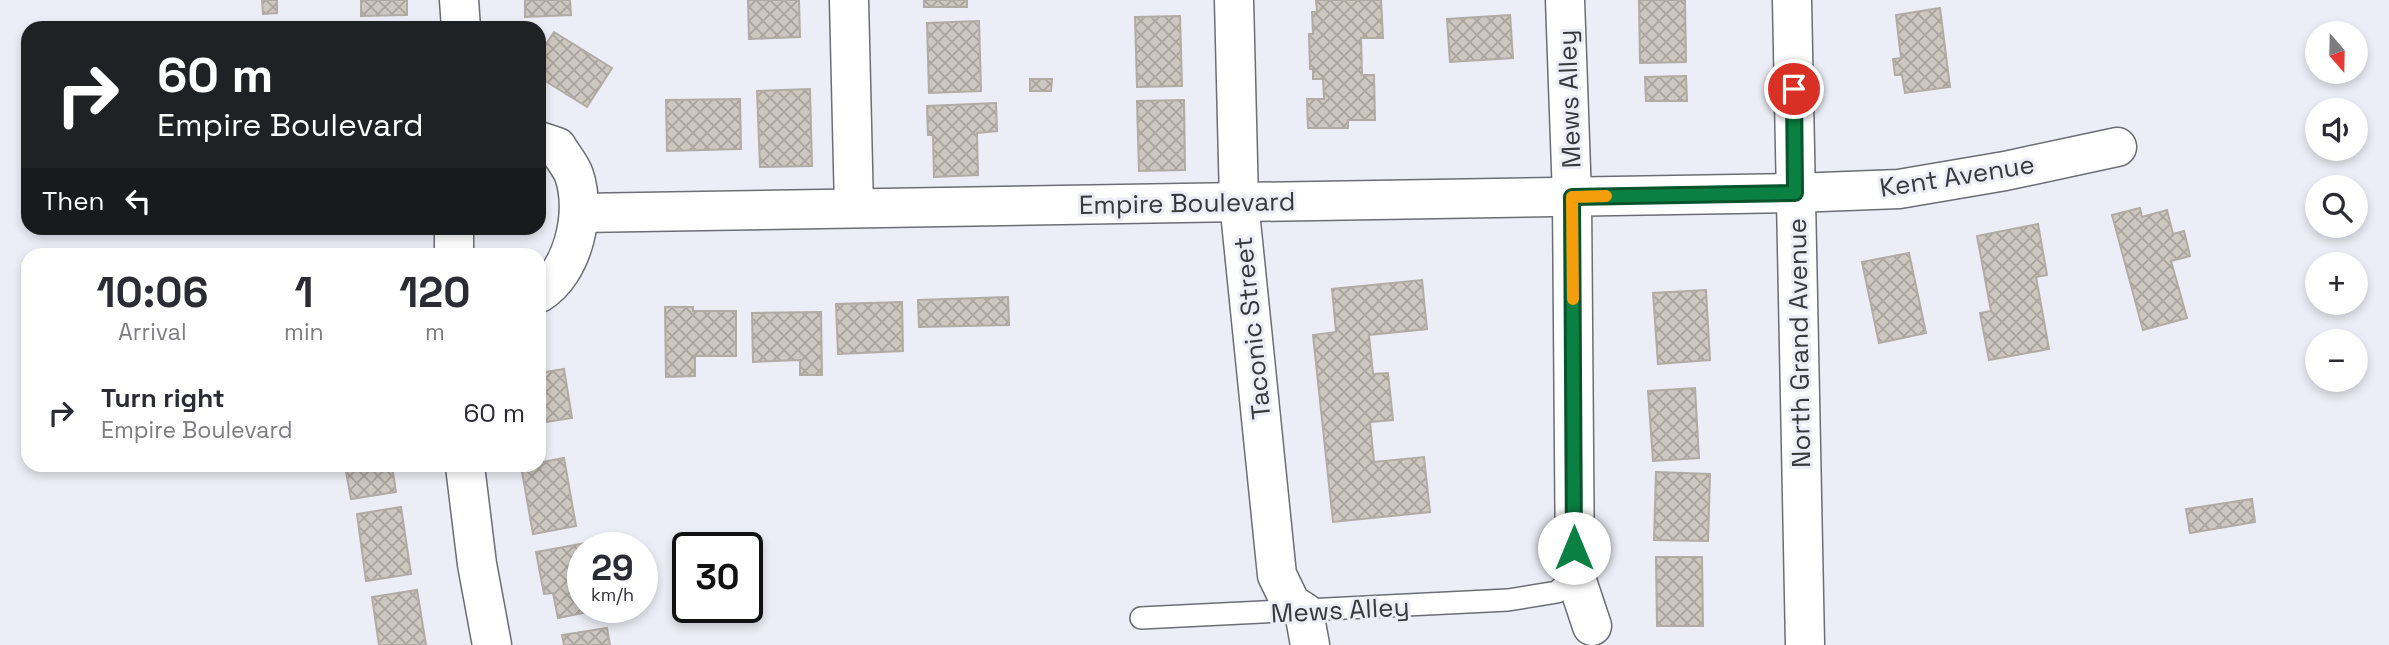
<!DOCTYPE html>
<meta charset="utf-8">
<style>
:root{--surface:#fff;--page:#f2f2f3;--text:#2b2b33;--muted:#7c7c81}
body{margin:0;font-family:"Space Grotesk",sans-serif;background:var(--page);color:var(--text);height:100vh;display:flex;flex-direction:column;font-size:26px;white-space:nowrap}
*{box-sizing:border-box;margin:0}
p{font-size:23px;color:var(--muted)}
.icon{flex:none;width:38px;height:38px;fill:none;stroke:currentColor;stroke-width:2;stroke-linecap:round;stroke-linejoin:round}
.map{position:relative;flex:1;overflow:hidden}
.drawer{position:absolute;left:21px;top:248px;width:525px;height:224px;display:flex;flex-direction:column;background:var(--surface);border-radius:21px;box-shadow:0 4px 10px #0003}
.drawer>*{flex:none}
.hud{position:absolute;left:21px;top:21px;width:525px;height:214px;border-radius:21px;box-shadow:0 4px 10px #0003;background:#202124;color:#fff;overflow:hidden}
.needle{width:46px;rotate:160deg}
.controls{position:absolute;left:2305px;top:21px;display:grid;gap:14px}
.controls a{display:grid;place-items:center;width:63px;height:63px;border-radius:50%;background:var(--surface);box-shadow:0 4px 10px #0003;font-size:35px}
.speed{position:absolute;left:567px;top:532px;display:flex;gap:14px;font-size:35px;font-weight:700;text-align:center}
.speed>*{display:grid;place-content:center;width:91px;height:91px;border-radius:50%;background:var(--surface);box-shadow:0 4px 10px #0003;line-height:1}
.speed small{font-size:18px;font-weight:400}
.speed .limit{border:4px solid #111;border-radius:10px;background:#fff;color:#111}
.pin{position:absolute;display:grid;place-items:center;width:60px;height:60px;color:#fff;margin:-30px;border:4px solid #fff;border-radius:50%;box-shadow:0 2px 7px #0007}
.me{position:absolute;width:77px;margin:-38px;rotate:0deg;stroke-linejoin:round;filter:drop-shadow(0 0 5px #0008)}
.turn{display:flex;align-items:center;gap:24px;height:147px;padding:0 21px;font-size:32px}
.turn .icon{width:91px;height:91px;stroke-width:2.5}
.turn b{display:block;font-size:49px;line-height:60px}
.then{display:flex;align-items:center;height:66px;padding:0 21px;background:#0003;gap:14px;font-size:26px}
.eta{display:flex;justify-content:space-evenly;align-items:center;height:119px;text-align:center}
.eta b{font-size:42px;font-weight:600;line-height:49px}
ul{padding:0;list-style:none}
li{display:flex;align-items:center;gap:21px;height:91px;padding:0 21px}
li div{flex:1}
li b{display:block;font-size:26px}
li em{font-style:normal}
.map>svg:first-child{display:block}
</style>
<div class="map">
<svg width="2389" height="645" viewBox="0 0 2389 645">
<defs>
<pattern id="building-cross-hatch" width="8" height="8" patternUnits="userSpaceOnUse" patternTransform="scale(1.75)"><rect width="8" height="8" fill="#cec7c0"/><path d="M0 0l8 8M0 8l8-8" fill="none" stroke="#a8a39d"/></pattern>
</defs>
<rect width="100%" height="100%" fill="#ecedf6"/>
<g fill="url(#building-cross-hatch)" stroke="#b1aba4" stroke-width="2">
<polygon points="262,0 277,0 277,13 263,14"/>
<polygon points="361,0 407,0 407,15 361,16"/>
<polygon points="525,0 570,0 571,15 525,17"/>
<polygon points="748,0 799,0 800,37 749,39"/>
<rect x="924" y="0" width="43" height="7"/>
<polygon points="1316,0 1381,0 1383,38 1361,38 1362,75 1374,75 1375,120 1348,120 1348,128 1308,128 1307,99 1324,99 1323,79 1313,79 1313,69 1310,69 1309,34 1313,34 1312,12 1317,12"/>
<polygon points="1639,0 1685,0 1686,62 1640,63"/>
<polygon points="1940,8 1950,87 1905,93 1902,75 1895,75 1893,59 1901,58 1896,15"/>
<polygon points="1510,15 1513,58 1450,62 1447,19"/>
<polygon points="1180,16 1182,86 1137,87 1135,17"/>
<polygon points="979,21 981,91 929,93 927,23"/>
<polygon points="554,32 612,68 587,107 539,77 539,55"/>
<polygon points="1686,76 1687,101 1646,101 1645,77"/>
<polygon points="1030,79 1052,79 1051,91 1030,91"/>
<polygon points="810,89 812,166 760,167 757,91"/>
<polygon points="740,99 741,149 667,151 666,100"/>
<polygon points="1184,100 1185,170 1139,171 1137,101"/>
<polygon points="996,103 997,131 977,133 978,175 934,177 933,135 928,135 927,106"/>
<polygon points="2140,208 2142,217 2167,210 2173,234 2184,231 2190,256 2171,261 2187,318 2143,330 2112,215"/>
<polygon points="2038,224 2047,275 2036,277 2049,349 1989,360 1980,313 1991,311 1977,236"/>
<polygon points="1909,253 1926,333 1879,343 1862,262"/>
<polygon points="1422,280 1427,329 1369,335 1373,374 1388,373 1393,420 1370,422 1374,462 1424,457 1430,512 1333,522 1313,335 1336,332 1332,289"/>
<polygon points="1706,290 1710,360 1658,364 1653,293"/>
<polygon points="1008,297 1009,325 919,327 918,300"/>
<polygon points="902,302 903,351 838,354 836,304"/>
<polygon points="665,307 693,307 693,311 736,311 736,356 695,356 695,376 666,377"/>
<polygon points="821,312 822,375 800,375 800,360 753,362 752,313"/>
<polygon points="564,369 572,418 539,423 539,373"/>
<polygon points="1695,388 1699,458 1653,461 1648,391"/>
<polygon points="564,458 576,526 533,534 521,466"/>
<polygon points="345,466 392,466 396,492 351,499"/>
<polygon points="1656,472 1710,474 1708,541 1654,540"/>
<polygon points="2252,499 2255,522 2190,533 2186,509"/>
<polygon points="401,507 411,574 366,581 357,514"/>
<polygon points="608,539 610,548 583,548 583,607 602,609 558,618 553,593 544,594 536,552"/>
<polygon points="1656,557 1702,557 1703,626 1657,626"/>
<polygon points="417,590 426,645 379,645 372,597"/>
<polygon points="607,628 610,645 564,645 562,635"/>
</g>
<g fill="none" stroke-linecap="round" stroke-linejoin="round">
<g stroke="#6c6d75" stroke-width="24">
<polyline id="service" points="1141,618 1508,600 1557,592 1575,575"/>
</g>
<g stroke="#6c6d75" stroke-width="41">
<g id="minor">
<polyline points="459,0 461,28"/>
<polyline points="849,0 854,208"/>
<polyline points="1234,0 1239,202 1277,575 1291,604 1304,612 1310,645"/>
<polyline points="1565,0 1572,197 1575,575 1592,626"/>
<polyline points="1792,0 1805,645"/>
<path d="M539 141 557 147C562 156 571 166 574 175 587 213 573 272 539 293"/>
<polyline points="579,213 1795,193 1899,189 2005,171 2117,147"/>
<polyline points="454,228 454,256"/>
<polyline points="465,466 477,564 492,645"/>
</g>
</g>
<use href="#service" stroke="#fff" stroke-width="21"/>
<use href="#minor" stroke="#fff" stroke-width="38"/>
</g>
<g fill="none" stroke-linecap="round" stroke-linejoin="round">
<g stroke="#07532c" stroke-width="18">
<polyline id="route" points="1574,548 1572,197 1795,193 1794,89"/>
</g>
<use href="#route" stroke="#0b8043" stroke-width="12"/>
<polyline stroke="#f59e0b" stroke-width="12" points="1573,299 1572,197 1606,196"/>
</g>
<g text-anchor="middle" stroke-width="6" stroke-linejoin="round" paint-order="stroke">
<g font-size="26" fill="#39393d" stroke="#ecedf6">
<text transform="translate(1569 99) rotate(-92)" y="9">Mews Alley</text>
<text transform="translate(1957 176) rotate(-9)" y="9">Kent Avenue</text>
<text transform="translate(1187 203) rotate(-1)" y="9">Empire Boulevard</text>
<text transform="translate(1252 328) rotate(-96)" y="9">Taconic Street</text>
<text transform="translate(1799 343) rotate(-91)" y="9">North Grand Avenue</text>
<text transform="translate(1340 610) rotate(-3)" y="9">Mews Alley</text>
</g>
</g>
</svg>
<div class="controls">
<a><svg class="needle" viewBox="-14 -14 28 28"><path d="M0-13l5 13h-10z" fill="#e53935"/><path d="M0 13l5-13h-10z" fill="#7c7c81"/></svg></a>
<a><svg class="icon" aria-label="sound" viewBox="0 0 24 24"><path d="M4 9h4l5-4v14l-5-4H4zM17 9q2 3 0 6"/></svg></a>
<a><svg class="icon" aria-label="search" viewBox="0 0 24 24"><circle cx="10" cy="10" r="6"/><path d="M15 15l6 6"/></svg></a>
<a>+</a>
<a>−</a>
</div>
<div class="speed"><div>29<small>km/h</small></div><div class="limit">30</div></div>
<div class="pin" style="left:1794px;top:89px;background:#d93025"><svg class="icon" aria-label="arrive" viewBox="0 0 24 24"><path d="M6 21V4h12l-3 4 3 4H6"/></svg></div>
<svg class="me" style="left:1574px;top:548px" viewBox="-20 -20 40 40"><circle r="19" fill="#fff"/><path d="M0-13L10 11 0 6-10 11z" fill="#0b8043"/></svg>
<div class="hud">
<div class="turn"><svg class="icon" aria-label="right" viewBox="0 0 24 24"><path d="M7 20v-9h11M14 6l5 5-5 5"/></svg><div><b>60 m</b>Empire Boulevard</div></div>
<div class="then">Then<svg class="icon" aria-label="left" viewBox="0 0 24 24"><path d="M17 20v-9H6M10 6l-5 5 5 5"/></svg></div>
</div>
<section class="drawer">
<div class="eta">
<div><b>10:06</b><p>Arrival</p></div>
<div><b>1</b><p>min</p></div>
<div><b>120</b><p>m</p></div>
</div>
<ul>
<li><svg class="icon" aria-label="right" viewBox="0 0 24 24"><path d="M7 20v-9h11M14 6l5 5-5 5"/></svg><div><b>Turn right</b><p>Empire Boulevard</p></div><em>60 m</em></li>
</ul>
</section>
</div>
